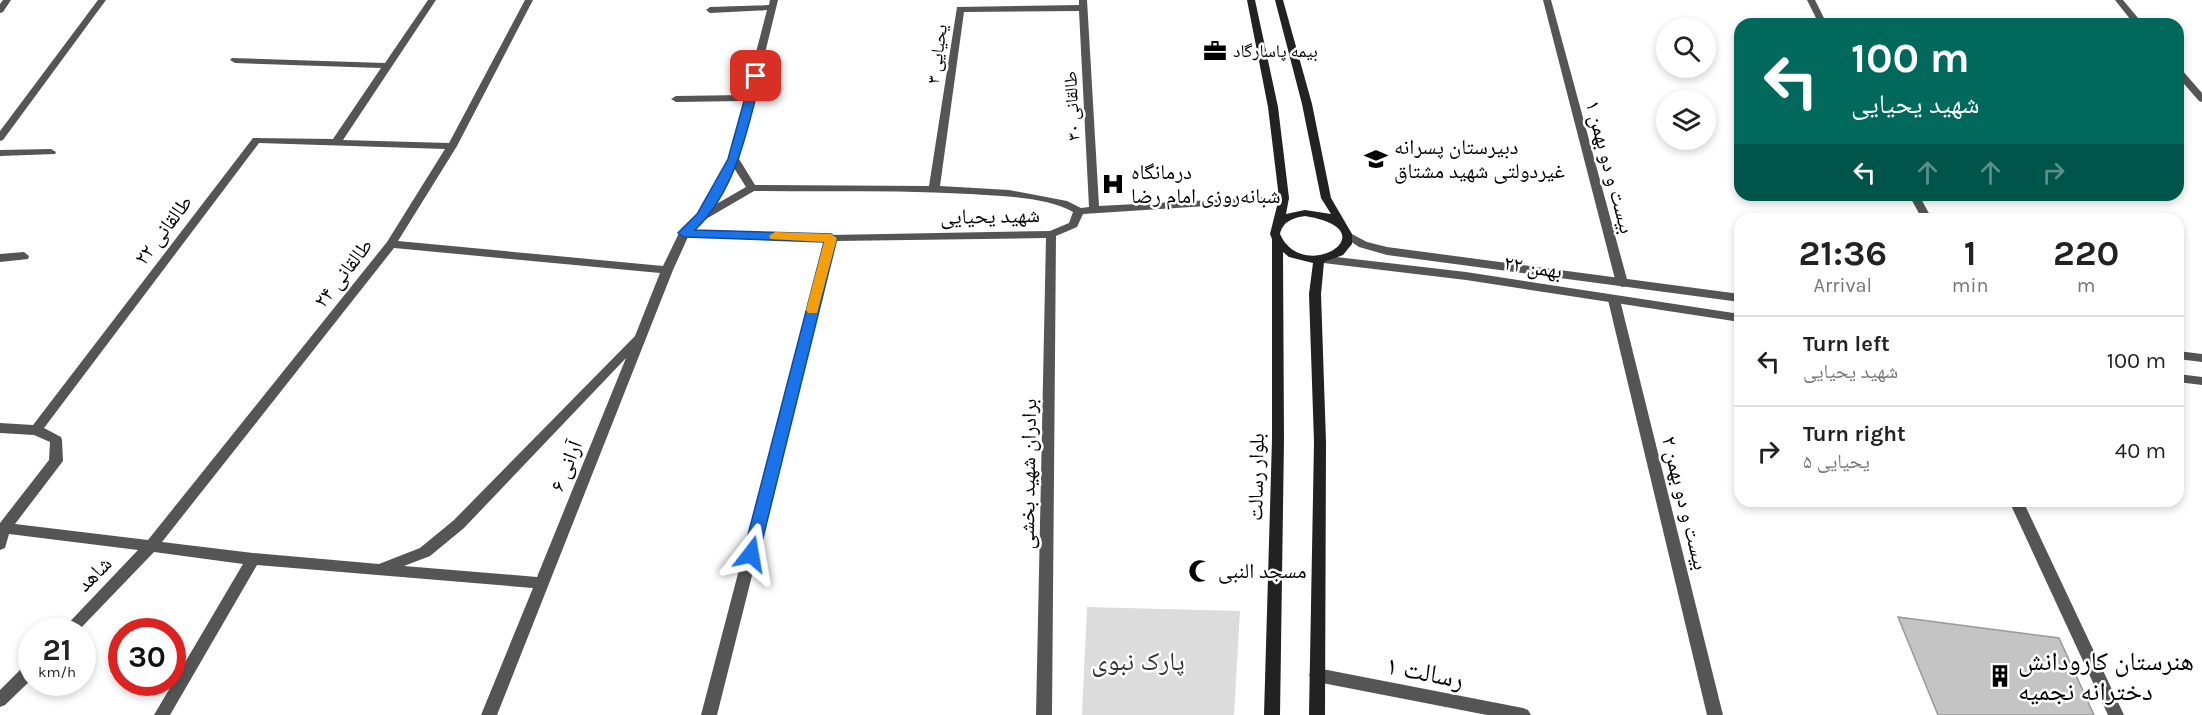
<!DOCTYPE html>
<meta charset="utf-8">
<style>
:root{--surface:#fff;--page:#f2f2f2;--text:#222;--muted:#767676;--line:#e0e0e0}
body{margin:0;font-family:Karla,"Noto Naskh Arabic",sans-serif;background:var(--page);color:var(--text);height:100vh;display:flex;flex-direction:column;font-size:22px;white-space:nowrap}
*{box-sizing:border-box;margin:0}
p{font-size:20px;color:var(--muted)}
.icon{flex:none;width:33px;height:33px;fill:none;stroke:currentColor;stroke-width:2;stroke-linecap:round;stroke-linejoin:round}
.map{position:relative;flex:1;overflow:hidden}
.panel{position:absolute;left:1734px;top:213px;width:450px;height:294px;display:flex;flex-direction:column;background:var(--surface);border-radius:18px;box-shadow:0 3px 9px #0003}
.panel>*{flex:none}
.top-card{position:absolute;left:1734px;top:18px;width:450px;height:183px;border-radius:18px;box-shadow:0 3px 9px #0003;background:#00695c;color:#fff;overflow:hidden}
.controls{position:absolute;left:1656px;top:18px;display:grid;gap:12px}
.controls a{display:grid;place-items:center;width:60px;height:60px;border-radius:50%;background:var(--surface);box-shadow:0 3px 9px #0003;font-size:30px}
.speed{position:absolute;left:18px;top:618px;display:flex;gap:12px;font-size:30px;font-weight:700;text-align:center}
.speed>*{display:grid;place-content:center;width:78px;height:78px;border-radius:50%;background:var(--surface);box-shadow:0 3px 9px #0003;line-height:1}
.speed small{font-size:15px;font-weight:400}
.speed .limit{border:9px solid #d22;background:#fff;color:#111}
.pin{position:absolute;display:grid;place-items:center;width:51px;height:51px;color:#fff;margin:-26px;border-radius:12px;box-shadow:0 3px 9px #0006}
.me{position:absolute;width:66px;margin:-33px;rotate:14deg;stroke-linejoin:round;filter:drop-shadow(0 0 4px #0008)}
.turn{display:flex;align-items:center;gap:21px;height:126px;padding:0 18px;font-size:27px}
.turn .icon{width:78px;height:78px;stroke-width:2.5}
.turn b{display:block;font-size:42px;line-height:51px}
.lanes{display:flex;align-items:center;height:57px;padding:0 18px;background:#0003;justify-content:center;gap:30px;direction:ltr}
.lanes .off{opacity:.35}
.eta{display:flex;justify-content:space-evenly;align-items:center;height:102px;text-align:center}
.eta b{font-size:36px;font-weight:700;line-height:42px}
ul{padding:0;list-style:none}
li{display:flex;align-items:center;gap:18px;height:90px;padding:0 18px;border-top:2px solid var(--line)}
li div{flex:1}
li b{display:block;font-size:22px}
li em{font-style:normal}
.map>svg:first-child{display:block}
</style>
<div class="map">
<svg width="2202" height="715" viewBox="0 0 2202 715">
<rect width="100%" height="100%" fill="#fff"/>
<polygon fill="#dcdcdc" points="1087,607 1240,611 1234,715 1082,715"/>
<polygon fill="#c4c4c4" stroke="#999" stroke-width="1.5" points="1898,617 2059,638 2094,715 1938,715"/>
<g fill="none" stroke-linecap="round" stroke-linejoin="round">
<g fill="#555" fill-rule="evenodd">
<polygon points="3,0 11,0 3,12 0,13 0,4"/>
<polygon points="98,0 106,0 3,140 0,141 0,131"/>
<path d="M428 0H436L343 140 449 143 525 0H533L457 146 398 241 663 266 679 233 698 215 729 159 744 101 676 102 671 99 676 96 745 95 767 10 710 13 706 10 710 7 769 5 770 0H778L739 159 755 185 929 186 957 7 1079 5V0H1087L1099 206 1288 196 1289 198 1288 200 1284 201 1083 214 1077 227 1056 236 1052 715H1036L1046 238 836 241 717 715H701L825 241 688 237 673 270 497 715H481L533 588 257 565 170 715H154L243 564 154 552 77 632H60L138 550 9 534 5 548 0 550V523L49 460 50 442 34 435 0 433V423L33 425 253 138 333 139 381 68 235 63 230 60 232 58 385 63ZM1079 11 1089 207 1081 208 1067 201 1009 190 940 186 964 12ZM259 143 445 149 387 242 148 540 15 524 63 461 62 440 61 437 44 428ZM734 168 746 187 713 206ZM754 191C826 192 898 190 970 194 1000 196 1048 197 1073 212L1069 223 1050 231 831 235 694 230 706 219ZM394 248 660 273 635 336 454 520 420 548 379 564 253 553 162 542ZM626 358 537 577 404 566 430 556 464 528Z"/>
<polygon points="1543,0 1551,0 1628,283 1626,286 1622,287 1616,283"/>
<polygon points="1807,0 1815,0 1827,24 1819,24"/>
<polygon points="2115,0 2123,0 2143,24 2134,24"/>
<polygon points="2178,68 2181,69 2202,93 2202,102 2199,101 2178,77"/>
<polygon points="51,149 56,152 55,154 0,156 0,150"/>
<polygon points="1909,195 1919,195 1932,219 1922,219"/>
<polygon points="24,252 29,256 28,259 0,262 0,254"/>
<polygon points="1614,296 1620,300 1723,715 1707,715 1608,300"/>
<polygon points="2009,501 2023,501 2124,715 2108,715"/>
<polygon points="32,661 32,679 5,705 0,707 0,690 27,663"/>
<polygon points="1317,668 1523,708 1528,710 1531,715 1487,715 1317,682 1312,680 1309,675 1312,670"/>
</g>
<g fill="#555" fill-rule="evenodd">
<polygon points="1348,232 1367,242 1387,247 1740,294 1740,302 1387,255 1359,247 1344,237 1343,235"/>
<polygon points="1319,255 1466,272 1740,314 1740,322 1466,280 1315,262 1313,259"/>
<polygon points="2178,351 2202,354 2202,362 2178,359"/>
<polygon points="2178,374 2202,377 2202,385 2178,382"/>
</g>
<path fill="#222" fill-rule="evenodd" d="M1247 0H1255L1278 107 1289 198 1286 214 1305 210 1331 214 1321 198 1302 104 1275 0H1283L1312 104 1331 198 1352 234V244L1343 255 1324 262 1321 294 1326 442 1325 715H1309L1314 442 1309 294 1313 263 1289 257 1283 252 1284 439 1280 715H1264L1272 439V239L1270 234 1279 198 1268 107ZM1305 216C1392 230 1303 286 1280 234 1283 221 1293 218 1305 216Z"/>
</g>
<path fill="#1a73e8" stroke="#114b97" stroke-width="1.5" d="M756 72 761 76C748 128 736 191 695 230L831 234 837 238 759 554 757 559 751 561 745 559 743 554 824 242 684 237 678 233 697 214 728 159 751 76Z"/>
<polygon fill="#f59e0b" points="775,232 831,234 837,238 817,313 808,313 806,310 824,242 771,239 769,236"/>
<defs>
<g id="office-bare" transform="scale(1.8)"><path d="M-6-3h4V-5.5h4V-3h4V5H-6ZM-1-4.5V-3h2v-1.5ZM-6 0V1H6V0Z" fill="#000" stroke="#fff" stroke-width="2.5" paint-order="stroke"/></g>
<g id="school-bare" transform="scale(1.8)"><path d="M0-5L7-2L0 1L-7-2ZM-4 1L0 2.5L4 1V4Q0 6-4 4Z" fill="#000" stroke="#fff" stroke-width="2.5" paint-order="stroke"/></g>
<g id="hospital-bare" transform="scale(1.8)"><path d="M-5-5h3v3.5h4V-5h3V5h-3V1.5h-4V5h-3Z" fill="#000" stroke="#fff" stroke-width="2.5" paint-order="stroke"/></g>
<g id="mosque-bare" transform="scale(1.8)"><path d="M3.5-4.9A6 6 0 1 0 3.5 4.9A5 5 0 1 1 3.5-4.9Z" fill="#000" stroke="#fff" stroke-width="2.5" paint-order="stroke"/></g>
<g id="building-bare" transform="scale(1.8)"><path d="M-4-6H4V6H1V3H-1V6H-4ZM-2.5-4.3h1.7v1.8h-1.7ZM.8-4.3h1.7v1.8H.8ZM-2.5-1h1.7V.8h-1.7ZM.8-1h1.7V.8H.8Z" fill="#000" stroke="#fff" stroke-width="2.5" paint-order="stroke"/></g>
</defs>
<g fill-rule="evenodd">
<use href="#office-bare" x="1215" y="51"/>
<use href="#school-bare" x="1376" y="159"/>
<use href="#hospital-bare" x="1113" y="184"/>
<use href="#mosque-bare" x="1200" y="571"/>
<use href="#building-bare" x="2000" y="676"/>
</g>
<g text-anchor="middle" stroke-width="5" stroke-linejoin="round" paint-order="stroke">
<g font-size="18" fill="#000" stroke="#fff" text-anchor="start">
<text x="1233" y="57">بیمه پاسارگاد</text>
</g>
<g font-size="18" fill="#000" stroke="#fff">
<text transform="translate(937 54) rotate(-82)" y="6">یحیایی ۳</text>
<text transform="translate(1072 106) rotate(-93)" y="6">طالقانی ۳۰</text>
</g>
<g font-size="21" fill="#000" stroke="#fff" text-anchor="start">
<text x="1394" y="154">دبیرستان پسرانه<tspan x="1394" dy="24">غیردولتی شهید مشتاق</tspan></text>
<text x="1131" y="179">درمانگاه<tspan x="1131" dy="24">شبانه‌روزی امام رضا</tspan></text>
<text x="1218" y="578">مسجد النبی</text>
</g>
<g font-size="21" fill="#000" stroke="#fff">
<text transform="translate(1610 167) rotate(75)" y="7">بیست و دو بهمن ۱</text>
<text transform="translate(990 216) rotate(-1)" y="7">شهید یحیایی</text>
<text transform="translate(163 230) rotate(-53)" y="7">طالقانی ۲۲</text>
<text transform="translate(1533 267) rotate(9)" y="7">۲۲ بهمن</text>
<text transform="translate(343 273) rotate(-52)" y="7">طالقانی ۲۴</text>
<text transform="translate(566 466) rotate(-68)" y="7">آرانی ۶</text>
<text transform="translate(1028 474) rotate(-89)" y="7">برادران شهید بخشی</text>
<text transform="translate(1256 477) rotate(-89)" y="7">بلوار رسالت</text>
<text transform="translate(1685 503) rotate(76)" y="7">بیست و دو بهمن ۲</text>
<text transform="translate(94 574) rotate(-45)" y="7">شاهد</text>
</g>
<g font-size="26" fill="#333" stroke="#fff">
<text x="1138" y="670">پارک نبوی</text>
</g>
<g font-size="26" fill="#000" stroke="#fff" text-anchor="start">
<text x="2018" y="670">هنرستان کارودانش<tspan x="2018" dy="30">دخترانه نجمیه</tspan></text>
</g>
<g font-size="26" fill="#000" stroke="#fff">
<text transform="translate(1425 672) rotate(11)" y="9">رسالت ۱</text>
</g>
</g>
</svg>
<div class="controls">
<a><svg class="icon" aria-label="search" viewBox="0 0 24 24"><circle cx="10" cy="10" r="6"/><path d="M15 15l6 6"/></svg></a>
<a><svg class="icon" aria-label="layers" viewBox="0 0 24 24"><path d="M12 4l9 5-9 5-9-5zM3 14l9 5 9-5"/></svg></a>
</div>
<div class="speed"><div>21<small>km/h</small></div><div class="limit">30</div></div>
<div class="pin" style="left:756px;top:76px;background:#d93025"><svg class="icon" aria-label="arrive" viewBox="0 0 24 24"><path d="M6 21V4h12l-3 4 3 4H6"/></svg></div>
<svg class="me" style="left:751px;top:554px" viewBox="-20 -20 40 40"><path d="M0-17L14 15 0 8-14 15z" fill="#1a73e8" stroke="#fff" stroke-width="4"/></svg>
<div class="top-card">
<div class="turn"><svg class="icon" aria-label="left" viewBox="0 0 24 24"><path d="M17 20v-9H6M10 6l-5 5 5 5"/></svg><div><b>100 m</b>شهید یحیایی</div></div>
<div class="lanes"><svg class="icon" aria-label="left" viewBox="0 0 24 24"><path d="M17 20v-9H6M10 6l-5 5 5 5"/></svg><svg class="icon off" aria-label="ahead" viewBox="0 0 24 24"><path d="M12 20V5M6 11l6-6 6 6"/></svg><svg class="icon off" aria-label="ahead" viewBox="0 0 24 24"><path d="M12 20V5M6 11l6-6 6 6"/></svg><svg class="icon off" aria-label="right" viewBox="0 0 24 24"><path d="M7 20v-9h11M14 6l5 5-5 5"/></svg></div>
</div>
<section class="panel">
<div class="eta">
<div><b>21:36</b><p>Arrival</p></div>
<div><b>1</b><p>min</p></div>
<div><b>220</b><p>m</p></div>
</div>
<ul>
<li><svg class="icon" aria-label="left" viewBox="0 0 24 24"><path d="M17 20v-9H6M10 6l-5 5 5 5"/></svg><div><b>Turn left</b><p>شهید یحیایی</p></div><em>100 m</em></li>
<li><svg class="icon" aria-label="right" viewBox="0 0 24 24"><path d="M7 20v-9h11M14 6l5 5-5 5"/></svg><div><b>Turn right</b><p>یحیایی ۵</p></div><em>40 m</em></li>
</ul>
</section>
</div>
